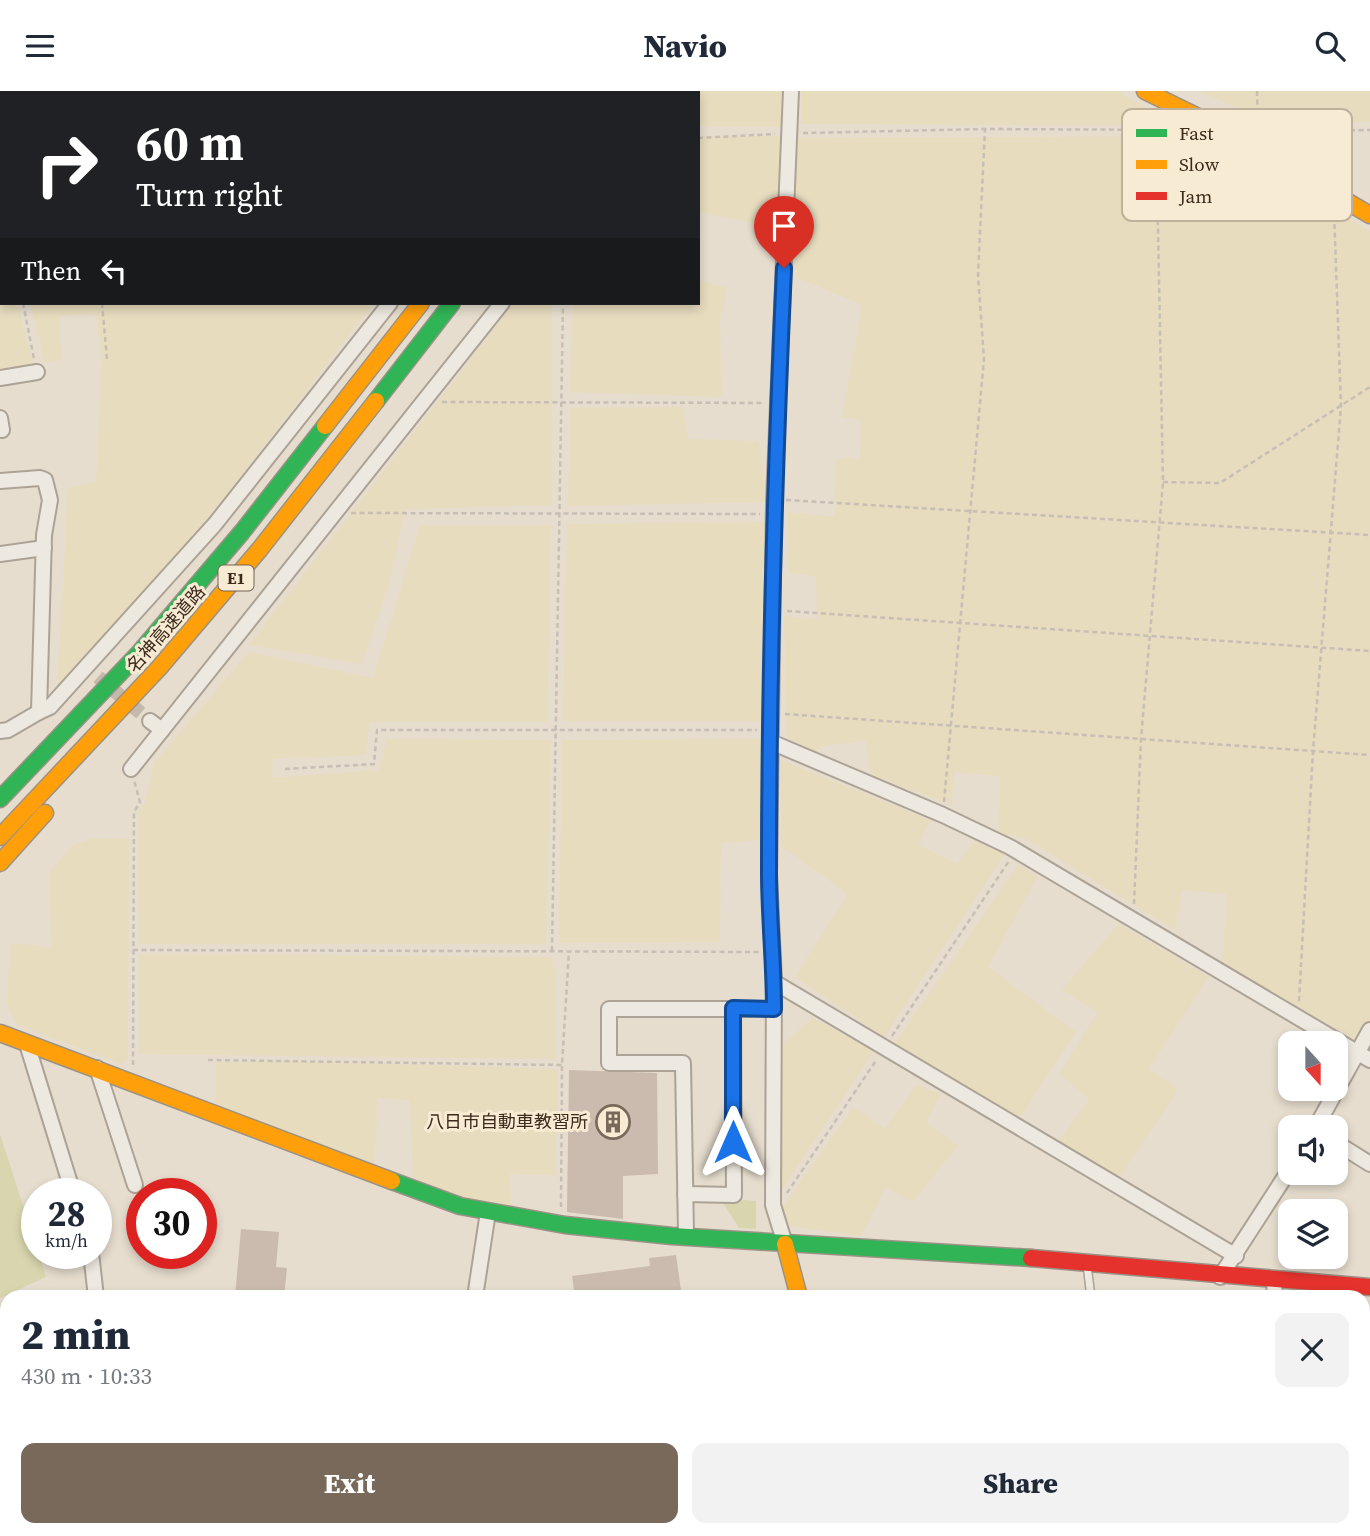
<!DOCTYPE html>
<meta charset="utf-8">
<style>
:root{--surface:#fff;--page:#f2f2f3;--text:#1f2937;--muted:#747a83;--accent:#78695b}
body{margin:0;font-family:"Source Serif 4","Noto Sans JP",serif;background:var(--page);color:var(--text);height:100vh;display:flex;flex-direction:column;font-size:26px;white-space:nowrap}
*{box-sizing:border-box;margin:0}
p{font-size:23px;color:var(--muted)}
.icon{flex:none;width:38px;height:38px;fill:none;stroke:currentColor;stroke-width:2;stroke-linecap:round;stroke-linejoin:round}
.map{position:relative;flex:1;overflow:hidden}
.details{position:absolute;left:0px;top:1199px;width:1370px;height:247px;display:flex;flex-direction:column;background:var(--surface);border-radius:21px 21px 0 0;box-shadow:0 4px 10px #0003}
.details>*{flex:none}
.banner{position:absolute;left:0px;top:0px;width:700px;height:214px;box-shadow:0 4px 10px #0003;background:#202124;color:#fff;overflow:hidden}
.needle{width:46px;rotate:159deg}
.tools{position:absolute;left:1278px;top:940px;display:grid;gap:14px}
.tools a{display:grid;place-items:center;width:70px;height:70px;border-radius:14px;background:var(--surface);box-shadow:0 4px 10px #0003;font-size:35px}
.speed{position:absolute;left:21px;top:1087px;display:flex;gap:14px;font-size:35px;font-weight:700;text-align:center}
.speed>*{display:grid;place-content:center;width:91px;height:91px;border-radius:50%;background:var(--surface);box-shadow:0 4px 10px #0003;line-height:1}
.speed small{font-size:18px;font-weight:400}
.speed .limit{border:10px solid #d22;background:#fff;color:#111}
.pin{position:absolute;display:grid;place-items:center;width:60px;height:60px;color:#fff;margin:-72px -30px;border-radius:50% 50% 50% 0;rotate:-45deg;box-shadow:0 0 7px #0007}
.pin .icon{rotate:45deg}
.me{position:absolute;width:77px;margin:-38px;rotate:0deg;stroke-linejoin:round;filter:drop-shadow(0 0 5px #0008)}
.turn{display:flex;align-items:center;gap:24px;height:147px;padding:0 21px;font-size:32px}
.turn .icon{width:91px;height:91px;stroke-width:2.5}
.turn b{display:block;font-size:49px;line-height:60px}
.then{display:flex;align-items:center;height:66px;padding:0 21px;background:#0003;gap:14px;font-size:26px}
.round{display:grid;place-items:center;flex:none;width:74px;height:74px;border-radius:14px;background:var(--page)}
.head{display:flex;align-items:center;justify-content:space-between;height:119px;padding:0 21px}
h1{font-size:42px;font-weight:800;line-height:52px}
.action{display:flex;gap:14px;margin-top:auto;padding:14px 21px}
.action a{flex:1;height:80px;border-radius:14px;background:var(--accent);color:#fff;font-size:28px;font-weight:800;line-height:80px;text-align:center}
.action a+a{background:var(--page);color:var(--text)}
header{display:flex;justify-content:space-between;align-items:center;height:91px;padding:0 21px;background:var(--surface);font-size:32px;font-weight:800}
.map>svg:first-child{display:block}
</style>
<header><svg class="icon" aria-label="menu" viewBox="0 0 24 24"><path d="M4 6h16M4 12h16M4 18h16"/></svg>Navio<svg class="icon" aria-label="search" viewBox="0 0 24 24"><circle cx="10" cy="10" r="6"/><path d="M15 15l6 6"/></svg></header>
<div class="map">
<svg width="1370" height="1445" viewBox="0 0 1370 1445">
<rect width="100%" height="100%" fill="#e6ddce"/>
<g fill="#e7dcbe">
<polygon points="0,0 531,0 2,2 0,69"/>
<polygon points="685,0 781,0 781,36 698,35 698,2"/>
<polygon points="801,0 1116,0 1150,18 1145,34 801,33"/>
<polygon points="1199,0 1370,0 1370,31 1266,30"/>
<polygon points="698,45 781,45 779,137 698,121"/>
<polygon points="1200,45 1370,140 1370,957 1222,872 1227,803 1182,799 1175,839 1023,746 998,743 999,685 954,681 952,714 871,684 866,650 821,655 818,662 787,646 784,525 817,529 816,485 789,482 788,421 835,426 836,368 860,368 861,329 842,326 862,214 796,186 796,47"/>
<polygon points="0,132 2,212 18,212 33,276 0,280"/>
<polygon points="698,189 727,197 720,231 722,306 570,301 573,212 698,212"/>
<polygon points="31,212 373,212 241,385 151,497 57,605 68,397 96,391 102,272 96,223 59,225 61,269 44,272"/>
<polygon points="514,212 552,212 552,414 405,418 388,498 361,573 249,554"/>
<polygon points="682,316 688,348 758,350 766,411 568,415 570,317"/>
<polygon points="765,431 763,630 563,630 567,433"/>
<polygon points="420,434 551,434 547,631 369,631 366,664 273,668 272,687 379,679 387,648 551,649 546,853 139,853 138,721 145,712 154,672 249,561 373,587"/>
<polygon points="763,648 760,749 721,752 720,851 559,852 562,649"/>
<polygon points="781,669 930,729 918,754 957,773 974,750 1005,762 884,946 795,886 848,803 781,755"/>
<polygon points="94,747 129,748 128,966 121,973 16,933 6,912 11,852 52,856 49,782 73,754"/>
<polygon points="1019,773 1037,786 988,876 1076,941 1019,1028 894,953"/>
<polygon points="1118,833 1209,886 1149,977 1178,999 1117,1089 1058,1051 1089,1008 1059,983 1098,921 1062,899"/>
<polygon points="139,863 552,866 555,880 555,968 139,963"/>
<polygon points="813,927 874,960 781,1100 780,956"/>
<polygon points="270,969 558,978 555,1084 509,1083 512,1119 469,1110 413,1086 410,1009 378,1007 374,1075 215,1013 215,971"/>
<polygon points="916,994 941,1003 926,1031 958,1055 912,1111 886,1096 861,1145 783,1134 783,1116 853,1016 885,1038"/>
</g>
<g fill="#d9d6af">
<polygon points="0,1043 46,1186 0,1207"/>
<polygon points="720,1107 756,1110 756,1138 739,1137"/>
<polygon points="0,1350 7,1365 7,1438 27,1439 29,1445 0,1445"/>
<polygon points="443,1439 552,1439 553,1445 444,1445"/>
<polygon points="833,1439 833,1445 557,1445 556,1439"/>
</g>
<g fill="#cabbae">
<polygon points="569,979 657,982 658,1083 623,1085 623,1128 567,1121"/>
<polygon points="241,1138 279,1141 276,1176 287,1177 284,1206 235,1206"/>
<polygon points="676,1164 682,1206 575,1206 572,1185 650,1175 649,1167"/>
</g>
<g fill="none" stroke-linecap="round" stroke-linejoin="round">
<g stroke="#c4b9ab" stroke-width="14" stroke-dasharray="14 7" stroke-linecap="butt">
<polyline points="550,0 553,2"/>
<polyline points="98,586 150,630"/>
</g>
<g stroke="#aca296" stroke-width="10">
<polyline id="lane" points="1087,1174 1091,1206"/>
</g>
<g stroke="#aca296" stroke-width="18">
<g id="street">
<polyline points="542,2 543,0"/>
<polyline points="0,287 37,281"/>
<polyline points="0,327 2,339"/>
<polyline points="0,390 40,387 45,389 50,409 44,444 39,621 8,639 0,640"/>
<polyline points="0,463 44,457"/>
<polyline points="39,621 50,616 215,433 390,212"/>
<polyline points="150,630 162,639"/>
<polyline points="771,651 943,724 1010,756 1370,969"/>
<polyline points="131,678 502,212"/>
<polyline points="774,891 1236,1165"/>
<polyline points="27,953 73,1102"/>
<polyline points="97,977 135,1094"/>
<polyline points="1316,1036 1370,939"/>
<polyline points="1335,1051 1370,1073"/>
<polyline points="685,1103 734,1104 733,917"/>
<polyline points="686,1143 683,972 609,972 609,918 773,918"/>
<polyline points="785,1153 773,1114 774,891 769,783 774,409 791,0"/>
<polyline points="91,1162 96,1206"/>
<polyline points="1220,1186 1290,1078"/>
<polyline points="1274,1190 1275,1206"/>
<polyline points="475,1206 488,1121"/>
<polyline points="1363,1431 1370,1431"/>
<polyline points="112,1438 112,1445"/>
<polyline points="212,1438 213,1445"/>
<polyline points="281,1438 283,1445"/>
<polyline points="1290,1438 1290,1445"/>
<polyline points="1356,1438 1357,1445"/>
<polyline points="434,1445 435,1438"/>
<polyline points="1216,1445 1216,1440 1249,1438"/>
</g>
</g>
<g stroke="#9b9286" stroke-width="19">
<g id="fast">
<polyline points="584,2 585,0"/>
<polyline points="614,2 616,0"/>
<polyline points="376,310 452,212"/>
<polyline points="0,708 140,561 242,441 325,335"/>
<polyline points="392,1090 460,1115 565,1134 672,1145 1031,1167"/>
</g>
</g>
<g stroke="#9b9286" stroke-width="19">
<g id="slow">
<polyline points="1145,0 1231,42 1370,124"/>
<polyline points="325,335 421,212"/>
<polyline points="0,746 159,577 260,458 376,310"/>
<polyline points="0,772 45,722"/>
<polyline points="0,942 392,1090"/>
<polyline points="785,1153 799,1206"/>
<polyline points="856,1438 856,1445"/>
</g>
</g>
<g stroke="#9b9286" stroke-width="19">
<polyline id="jam" points="1031,1167 1370,1196"/>
</g>
<g stroke="#c7bfb6" stroke-width="2.5" stroke-dasharray="5 3.5" stroke-linecap="butt">
<polyline points="1257,0 1258,39"/>
<polyline points="1265,41 1370,39"/>
<polyline points="803,42 985,38 1185,39"/>
<polyline points="698,47 775,43"/>
<polyline points="0,75 2,75"/>
<polyline points="0,93 2,102"/>
<polyline points="23,212 34,268"/>
<polyline points="102,212 107,268"/>
<polyline points="442,311 765,312"/>
<polyline points="1163,391 1220,392 1370,296"/>
<polyline points="786,409 1370,444"/>
<polyline points="351,422 760,423"/>
<polyline points="787,520 1370,560"/>
<polyline points="785,623 1370,664"/>
<polyline points="285,678 374,673 377,639 757,639"/>
<polyline points="944,711 984,268 978,184 985,38"/>
<polyline points="1134,813 1141,648 1163,391 1156,37"/>
<polyline points="133,859 759,861"/>
<polyline points="552,860 563,212"/>
<polyline points="1299,910 1313,660 1341,315 1334,120"/>
<polyline points="892,945 1009,770"/>
<polyline points="208,969 562,974"/>
<polyline points="133,974 134,721 140,711 134,689"/>
<polyline points="787,1102 877,968"/>
<polyline points="561,1116 562,974 569,860"/>
</g>
<use href="#lane" stroke="#eee9e0" stroke-width="7"/>
<use href="#street" stroke="#eee9e0" stroke-width="14"/>
<use href="#fast" stroke="#30b455" stroke-width="16"/>
<use href="#slow" stroke="#ff9f0a" stroke-width="16"/>
<use href="#jam" stroke="#e5322d" stroke-width="16"/>
</g>
<g fill="none" stroke-linecap="round" stroke-linejoin="round">
<g stroke="#114b97" stroke-width="18">
<path id="route" d="M733 1051V917L774 918C774 872 769 826 769 780 769 579 775 378 784 177"/>
</g>
<use href="#route" stroke="#1a73e8" stroke-width="12"/>
</g>
<defs>
<g id="building-ring" transform="scale(1.75)"><circle r="9.5" fill="#f8ebd3" stroke="#78695b" stroke-width="1.5"/><path d="M-4-6H4V6H1V3H-1V6H-4ZM-2.5-4.3h1.7v1.8h-1.7ZM.8-4.3h1.7v1.8H.8ZM-2.5-1h1.7V.8h-1.7ZM.8-1h1.7V.8H.8Z" fill="#78695b"/></g>
</defs>
<g fill-rule="evenodd">
<use href="#building-ring" x="613" y="1031"/>
</g>
<g text-anchor="middle" stroke-width="6" stroke-linejoin="round" paint-order="stroke">
<rect fill="#f8ebd3" stroke="#746454" stroke-width="2" x="218.5" y="474.5" width="35" height="25" rx="5"/>
<g font-size="16" font-weight="bold" fill="#3c2a1d">
<text x="236" y="493">E1</text>
</g>
<g font-size="18" fill="#3c2a1d" stroke="#f8ebd3">
<text transform="translate(166 538) rotate(-49)" y="6">名神高速道路</text>
</g>
<g font-size="18" fill="#3c2a1d" stroke="#f8ebd3" text-anchor="end">
<text x="588" y="1037">八日市自動車教習所</text>
</g>
</g>
<rect x="1122" y="18" width="230" height="112" rx="10" fill="#f8ebd3" stroke="#c0b19c" stroke-width="2"/>
<rect x="1136" y="38" width="31" height="8" fill="#30b455"/>
<rect x="1136" y="69" width="31" height="9" fill="#ff9f0a"/>
<rect x="1136" y="101" width="31" height="8" fill="#e5322d"/>
<g font-size="19" fill="#3c2a1d">
<text x="1179" y="49">Fast</text>
<text x="1179" y="80">Slow</text>
<text x="1179" y="112">Jam</text>
</g>
</svg>
<div class="tools">
<a><svg class="needle" viewBox="-14 -14 28 28"><path d="M0-13l5 13h-10z" fill="#e53935"/><path d="M0 13l5-13h-10z" fill="#747a83"/></svg></a>
<a><svg class="icon" aria-label="sound" viewBox="0 0 24 24"><path d="M4 9h4l5-4v14l-5-4H4zM17 9q2 3 0 6"/></svg></a>
<a><svg class="icon" aria-label="layers" viewBox="0 0 24 24"><path d="M12 4l9 5-9 5-9-5zM3 14l9 5 9-5"/></svg></a>
</div>
<div class="speed"><div>28<small>km/h</small></div><div class="limit">30</div></div>
<div class="pin" style="left:784px;top:177px;background:#d93025"><svg class="icon" aria-label="arrive" viewBox="0 0 24 24"><path d="M6 21V4h12l-3 4 3 4H6"/></svg></div>
<svg class="me" style="left:733px;top:1051px" viewBox="-20 -20 40 40"><path d="M0-17L14 15 0 8-14 15z" fill="#1a73e8" stroke="#fff" stroke-width="4"/></svg>
<div class="banner">
<div class="turn"><svg class="icon" aria-label="right" viewBox="0 0 24 24"><path d="M7 20v-9h11M14 6l5 5-5 5"/></svg><div><b>60 m</b>Turn right</div></div>
<div class="then">Then<svg class="icon" aria-label="left" viewBox="0 0 24 24"><path d="M17 20v-9H6M10 6l-5 5 5 5"/></svg></div>
</div>
<section class="details">
<div class="head"><div><h1>2 min</h1><p>430 m · 10:33</p></div><a class="round"><svg class="icon" aria-label="close" viewBox="0 0 24 24"><path d="M6 6l12 12M18 6L6 18"/></svg></a></div>
<div class="action"><a>Exit</a><a>Share</a></div>
</section>
</div>
